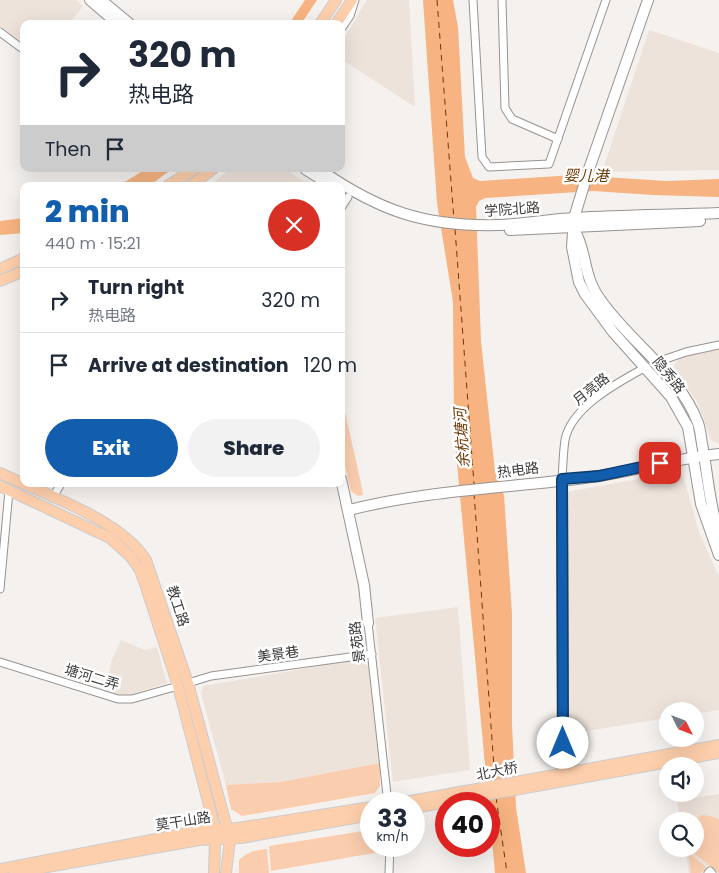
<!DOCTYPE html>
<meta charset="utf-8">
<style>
:root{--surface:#fff;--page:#f2f2f3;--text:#1f2937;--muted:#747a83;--line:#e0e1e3;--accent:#125dac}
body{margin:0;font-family:Poppins,"Noto Sans SC",sans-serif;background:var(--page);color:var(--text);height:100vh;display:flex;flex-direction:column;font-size:19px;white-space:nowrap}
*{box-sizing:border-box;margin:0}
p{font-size:16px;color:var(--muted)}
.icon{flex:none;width:28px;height:28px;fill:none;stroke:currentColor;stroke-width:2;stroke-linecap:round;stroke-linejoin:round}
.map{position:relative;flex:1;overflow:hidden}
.panel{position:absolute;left:20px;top:182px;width:325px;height:305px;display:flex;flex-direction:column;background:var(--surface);border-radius:10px;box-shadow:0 5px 20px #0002}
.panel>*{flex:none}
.top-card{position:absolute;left:20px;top:20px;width:325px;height:152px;border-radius:10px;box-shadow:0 5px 20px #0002;background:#fff;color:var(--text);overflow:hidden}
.needle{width:32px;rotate:132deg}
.tools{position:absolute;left:659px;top:702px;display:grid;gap:10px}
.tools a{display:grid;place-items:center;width:45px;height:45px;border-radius:50%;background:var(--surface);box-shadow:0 5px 20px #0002;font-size:25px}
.speed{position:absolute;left:360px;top:792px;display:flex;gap:10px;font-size:25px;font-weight:700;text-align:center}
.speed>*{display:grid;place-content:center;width:65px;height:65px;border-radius:50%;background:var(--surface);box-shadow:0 5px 20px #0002;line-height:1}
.speed small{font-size:12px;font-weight:400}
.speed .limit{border:8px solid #d22;background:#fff;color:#111}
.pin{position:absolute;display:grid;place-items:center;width:42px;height:42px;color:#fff;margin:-21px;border-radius:10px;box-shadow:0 2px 8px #0006}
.me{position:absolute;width:55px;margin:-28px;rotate:0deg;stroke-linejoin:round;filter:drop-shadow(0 0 4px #0008)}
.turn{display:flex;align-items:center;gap:18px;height:105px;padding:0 25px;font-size:22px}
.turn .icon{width:65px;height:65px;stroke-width:2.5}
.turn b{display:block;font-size:35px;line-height:42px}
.then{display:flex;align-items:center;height:48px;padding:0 25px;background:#0003;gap:10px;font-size:19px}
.round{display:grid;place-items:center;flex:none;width:52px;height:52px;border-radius:26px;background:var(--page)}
.overview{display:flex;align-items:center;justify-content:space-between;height:85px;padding:0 25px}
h1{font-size:30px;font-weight:800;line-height:38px;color:var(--accent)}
.button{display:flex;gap:10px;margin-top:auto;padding:10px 25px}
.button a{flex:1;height:58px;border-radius:30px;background:var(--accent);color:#fff;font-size:20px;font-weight:800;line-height:58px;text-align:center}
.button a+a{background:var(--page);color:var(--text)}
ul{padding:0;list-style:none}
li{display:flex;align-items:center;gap:15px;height:65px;padding:0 25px;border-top:1px solid var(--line)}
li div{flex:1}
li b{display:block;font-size:19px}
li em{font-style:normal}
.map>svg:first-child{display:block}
</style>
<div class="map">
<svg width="719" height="873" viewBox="0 0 719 873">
<rect width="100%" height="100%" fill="#f5f1ee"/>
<g fill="#eee3db">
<polygon points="0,0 76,0 83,6 69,24 24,24 24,46 0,27"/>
<polygon points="367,0 409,0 415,107 341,59 341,43"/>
<polygon points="649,30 719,53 719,170 602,172"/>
<polygon points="230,169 285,169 311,186 209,186"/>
<polygon points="719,349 719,444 711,440 697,401 673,368 679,358"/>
<polygon points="677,472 684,478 699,532 719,577 719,710 695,714 695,711 668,711 667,718 569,734 566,492"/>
<polygon points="458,607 470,770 393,782 375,618"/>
<polygon points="121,640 145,650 157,647 167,683 130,695 113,695 109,675 111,662"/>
<polygon points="361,659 369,667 380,763 280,782 226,785 201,693 203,686"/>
<polygon points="719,794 719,873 689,873 685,849 695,849 695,821 680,821 677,800"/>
</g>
<g fill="#facdae">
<polygon points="341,394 362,488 363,495 358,496 351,491 341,451"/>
<polygon points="380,763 380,786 375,793 242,816 231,809 226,785 280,782"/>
<polygon points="702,815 715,817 719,820 719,873 689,849 695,849 695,821 691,821"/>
<polygon points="369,830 371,832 371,846 381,846 380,852 271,871 269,846"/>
<path d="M267 849 269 873H239V860C248 852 255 850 267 849Z"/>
<polygon points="688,852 706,867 701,873 691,873"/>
</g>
<g fill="#f7b482">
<polygon points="305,0 317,0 301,24 289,24"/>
<polygon points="423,0 453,0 458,27 465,157 473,178 480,181 574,175 666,181 719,179 719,197 653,195 593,191 485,198 479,201 476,207 481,341 495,472 504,495 512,614 512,724 516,807 526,873 495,873 454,431 453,302 437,203"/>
<polygon points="146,169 172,169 149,186 118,186"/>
<polygon points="24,218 24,233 0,235 0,221"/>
</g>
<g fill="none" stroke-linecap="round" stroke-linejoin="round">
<g stroke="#6f3a05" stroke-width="1" stroke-dasharray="6 5" stroke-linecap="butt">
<polyline points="437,0 454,220"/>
<polyline points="455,229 474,484"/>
<polyline points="474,493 495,781"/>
<polyline points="496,797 507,873"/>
</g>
<g stroke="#979391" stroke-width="9">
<g id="street">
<polyline points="473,0 482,157 489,167 549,164 606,0"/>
<polyline points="502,0 505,108 512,119 558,139"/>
<polyline points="341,29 350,16 355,0"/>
<polyline points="0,32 24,50"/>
<polyline points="341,208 348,197"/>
<polyline points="657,362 686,352 719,345"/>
<path d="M562 479C563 466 563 453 565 440 571 407 619 382 646 367"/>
<polyline points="52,498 61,484"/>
<polyline points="0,589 9,491"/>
<polyline points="368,623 388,804"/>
<polyline points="0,662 118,699 132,699 178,686"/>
<polyline points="188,683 211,676 372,654"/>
<polyline points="389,873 390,846"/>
<polyline points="708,873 710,871 712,873"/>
</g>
</g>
<g stroke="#979391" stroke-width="12">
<g id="secondary">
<polyline points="90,0 118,24"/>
<polyline points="101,0 130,24"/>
<polyline points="648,0 588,172 574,218 572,247 579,282 585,294 613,332 671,397 688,427 701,504 719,555"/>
<polyline points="305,169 332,186"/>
<path d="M319 169C379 211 425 227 499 225 525 224 550 219 575 218 623 215 671 215 719 213"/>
<path d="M574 229C588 254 582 276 602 302 631 343 680 374 698 423 701 431 701 441 703 449 708 478 710 507 719 535"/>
<polyline points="510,230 700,221"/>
<polyline points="341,479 364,585 368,623"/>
<polyline points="562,479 563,772"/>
<path d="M349 510C431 489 515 488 599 476 639 470 678 458 719 454"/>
</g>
</g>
<g stroke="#cdcccc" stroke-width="12">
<g id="primary">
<polyline points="320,24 336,0"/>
<polyline points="336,24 352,0"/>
<polyline points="167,186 194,169"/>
<polyline points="190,186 213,169"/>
<polyline points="0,269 24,258"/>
<polyline points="0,281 24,271"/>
<path d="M0 473C44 494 120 519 146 560L188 683 230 839 226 873"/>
<polyline points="0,486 110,538 131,557 140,570 146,587 178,686 212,817 215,841 214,873"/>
<polyline points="394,804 719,745"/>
<polyline points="414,808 719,753"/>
<polyline points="0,869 198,831 238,828 371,807"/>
<polyline points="14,873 199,840 241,838 371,815"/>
</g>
</g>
<use href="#street" stroke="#fff" stroke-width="7"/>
<use href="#secondary" stroke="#fff" stroke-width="10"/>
<use href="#primary" stroke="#fdcfac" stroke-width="10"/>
</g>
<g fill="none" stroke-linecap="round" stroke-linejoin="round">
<g stroke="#0c3c70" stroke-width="12">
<polyline id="route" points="563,743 562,479 599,476 660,463"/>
</g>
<use href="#route" stroke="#125dac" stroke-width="9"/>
</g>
<g text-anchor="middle" stroke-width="5" stroke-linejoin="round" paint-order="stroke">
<g font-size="14" fill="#3e3c3b" stroke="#fff">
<text transform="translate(512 209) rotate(-4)" y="5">学院北路</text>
<text transform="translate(669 375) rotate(51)" y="5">隐秀路</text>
<text transform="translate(591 389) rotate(-39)" y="5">月亮路</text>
<text transform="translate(518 470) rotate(-7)" y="5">热电路</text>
<text transform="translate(178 606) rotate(72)" y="5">教工路</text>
<text transform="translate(357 642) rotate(-97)" y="5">景苑路</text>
<text transform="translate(278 654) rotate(-8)" y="5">美景巷</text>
<text transform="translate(92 677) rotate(17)" y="5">塘河二弄</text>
<text transform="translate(497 771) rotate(-11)" y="5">北大桥</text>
<text transform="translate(183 821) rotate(-9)" y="5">莫干山路</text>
</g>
<g font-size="15" font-style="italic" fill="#6f3a05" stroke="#fff">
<text x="586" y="181">婴儿港</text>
<text transform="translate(462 438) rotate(-94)" y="5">余杭塘河</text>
</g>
</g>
</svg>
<div class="tools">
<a><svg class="needle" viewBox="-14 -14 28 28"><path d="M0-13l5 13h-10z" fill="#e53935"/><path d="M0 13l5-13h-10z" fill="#747a83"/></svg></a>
<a><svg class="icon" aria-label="sound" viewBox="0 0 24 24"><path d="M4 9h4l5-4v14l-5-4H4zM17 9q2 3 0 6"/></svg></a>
<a><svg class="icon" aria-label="search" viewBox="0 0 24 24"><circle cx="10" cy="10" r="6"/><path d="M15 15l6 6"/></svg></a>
</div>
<div class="speed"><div>33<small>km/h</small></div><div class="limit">40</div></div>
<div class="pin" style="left:660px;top:463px;background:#d93025"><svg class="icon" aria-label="arrive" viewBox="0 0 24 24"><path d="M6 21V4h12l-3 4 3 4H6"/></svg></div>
<svg class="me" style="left:563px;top:743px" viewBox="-20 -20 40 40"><circle r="19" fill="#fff"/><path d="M0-13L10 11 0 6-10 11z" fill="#125dac"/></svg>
<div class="top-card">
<div class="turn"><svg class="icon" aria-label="right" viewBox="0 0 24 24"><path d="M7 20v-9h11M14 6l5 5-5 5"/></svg><div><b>320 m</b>热电路</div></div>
<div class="then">Then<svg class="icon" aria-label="arrive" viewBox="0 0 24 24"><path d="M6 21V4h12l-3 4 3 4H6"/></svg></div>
</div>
<section class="panel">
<div class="overview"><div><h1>2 min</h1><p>440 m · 15:21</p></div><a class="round" style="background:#d93025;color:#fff"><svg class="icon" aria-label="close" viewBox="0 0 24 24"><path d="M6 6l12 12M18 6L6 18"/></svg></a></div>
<ul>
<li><svg class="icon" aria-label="right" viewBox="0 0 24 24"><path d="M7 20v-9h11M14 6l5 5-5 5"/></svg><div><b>Turn right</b><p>热电路</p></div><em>320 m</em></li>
<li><svg class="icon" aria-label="arrive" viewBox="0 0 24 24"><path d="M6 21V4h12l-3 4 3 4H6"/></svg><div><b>Arrive at destination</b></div><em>120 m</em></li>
</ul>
<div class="button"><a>Exit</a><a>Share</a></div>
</section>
</div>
